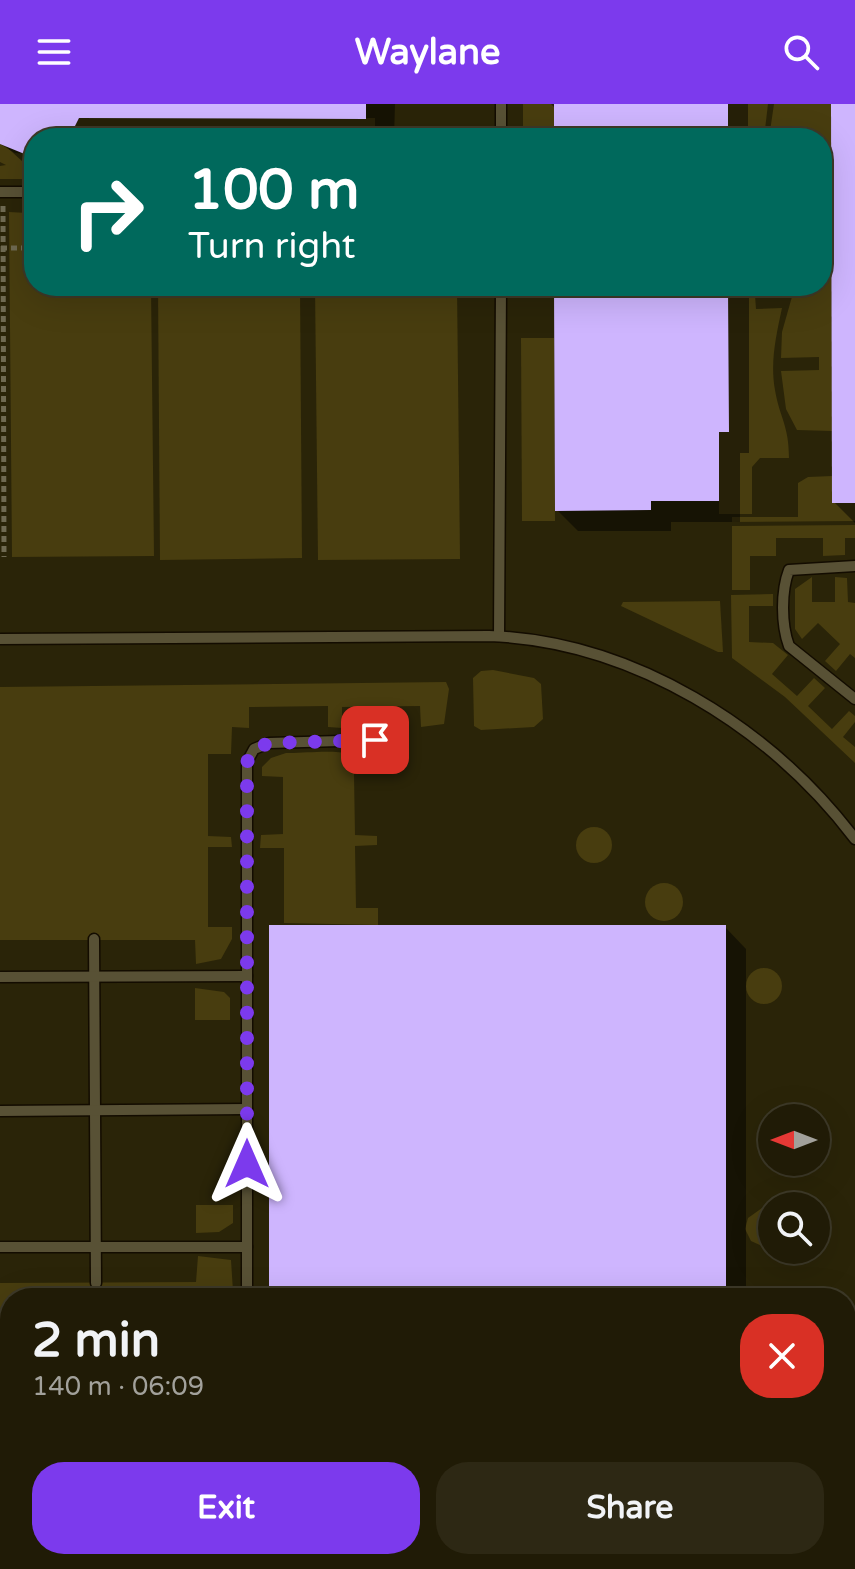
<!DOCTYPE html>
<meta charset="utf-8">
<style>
:root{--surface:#201b06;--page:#2d2814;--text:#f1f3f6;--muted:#a2a19b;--line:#3d3928;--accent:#7c3aed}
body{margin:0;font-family:"Varela Round",sans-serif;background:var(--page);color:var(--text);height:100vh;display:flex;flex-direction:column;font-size:30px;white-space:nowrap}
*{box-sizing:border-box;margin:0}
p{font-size:26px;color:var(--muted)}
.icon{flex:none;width:44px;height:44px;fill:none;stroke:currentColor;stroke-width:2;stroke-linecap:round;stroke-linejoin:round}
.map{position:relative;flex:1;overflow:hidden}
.sheet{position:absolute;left:0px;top:1184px;width:856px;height:282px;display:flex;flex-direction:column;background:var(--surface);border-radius:32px 32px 0 0;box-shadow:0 8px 32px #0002,0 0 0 2px var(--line)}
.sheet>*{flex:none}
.guide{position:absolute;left:24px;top:24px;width:808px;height:168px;border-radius:32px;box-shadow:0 8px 32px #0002,0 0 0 2px var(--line);background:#00695c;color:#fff;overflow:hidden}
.needle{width:52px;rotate:270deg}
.tools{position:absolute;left:758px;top:1000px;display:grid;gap:16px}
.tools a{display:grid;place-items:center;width:72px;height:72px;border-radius:50%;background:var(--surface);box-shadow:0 8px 32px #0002,0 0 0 2px var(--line);font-size:40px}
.pin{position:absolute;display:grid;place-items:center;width:68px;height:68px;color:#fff;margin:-34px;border-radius:16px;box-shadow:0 4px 12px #0006}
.me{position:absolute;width:88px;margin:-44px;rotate:0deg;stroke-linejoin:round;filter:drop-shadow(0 0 6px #0008)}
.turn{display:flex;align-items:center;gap:28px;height:168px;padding:0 32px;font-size:36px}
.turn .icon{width:104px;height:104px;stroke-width:2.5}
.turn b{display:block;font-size:56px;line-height:68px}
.round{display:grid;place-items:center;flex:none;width:84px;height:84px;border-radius:32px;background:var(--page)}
.headline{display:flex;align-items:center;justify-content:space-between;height:136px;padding:0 32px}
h1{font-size:48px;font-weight:700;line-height:60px}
.action{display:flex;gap:16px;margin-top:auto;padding:16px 32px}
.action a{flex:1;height:92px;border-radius:32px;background:var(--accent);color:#fff;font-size:32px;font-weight:700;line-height:92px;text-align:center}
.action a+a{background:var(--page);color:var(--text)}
header{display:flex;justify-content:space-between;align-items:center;height:104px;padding:0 32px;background:var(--accent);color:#fff;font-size:36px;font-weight:700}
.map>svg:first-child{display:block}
</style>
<header><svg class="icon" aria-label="menu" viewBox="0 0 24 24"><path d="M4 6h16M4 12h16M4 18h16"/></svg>Waylane<svg class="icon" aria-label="search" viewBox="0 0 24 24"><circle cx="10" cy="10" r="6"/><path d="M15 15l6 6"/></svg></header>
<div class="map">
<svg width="855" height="1465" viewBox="0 0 855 1465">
<rect width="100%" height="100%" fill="#2a2408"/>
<g fill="#483d0f">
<rect x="523" y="0" width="31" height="34"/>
<polygon points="728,0 768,0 764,34 728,34"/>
<polygon points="774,0 831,0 832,327 797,326 786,305 781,267 819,266 819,253 781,254 782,228 795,182 822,182 822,34 769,34"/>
<polygon points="79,14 375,14 375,34 69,34"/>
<polygon points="0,40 15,49 34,50 34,57 29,59 34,60 34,75 0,75 0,62 6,61 0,58"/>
<polygon points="9,108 28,109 28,133 34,133 34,182 151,182 154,452 12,453"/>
<polygon points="158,182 300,182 302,454 160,456"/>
<polygon points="315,182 457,182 460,455 318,456"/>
<path d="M728 182H788L784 190 755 191 756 205 782 204C776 232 770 258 775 286 780 315 789 321 789 354H760L752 363V410H719V328H729Z"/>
<polygon points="521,234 554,234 555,417 522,417"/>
<polygon points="832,372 832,399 855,399 855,417 732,418 732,413 798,413 798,379 808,373"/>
<polygon points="855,421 855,434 845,434 845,451 823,452 823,434 776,434 776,452 750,452 750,486 732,486 732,422"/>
<polygon points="812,473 812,498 835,498 835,473 847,474 848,498 855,499 855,554 850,550 836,567 825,557 840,540 818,519 802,535 795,525 795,485"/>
<polygon points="773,490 773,502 749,502 749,538 773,539 788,551 772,570 797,592 814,574 825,584 808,602 832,625 849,607 855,612 855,618 843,633 855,643 855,659 785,593 732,554 731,491"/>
<polygon points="720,497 723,548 718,548 621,502 623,498"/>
<polygon points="493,566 534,574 541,580 543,615 534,623 481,626 474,622 473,574 481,567"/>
<polygon points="446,578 449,585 444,620 421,623 420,602 342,603 342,624 328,623 328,602 249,603 249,624 232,623 231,650 208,650 208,732 231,733 232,743 208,743 208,823 232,823 232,835 221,855 196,860 195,836 0,836 0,583"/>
<path d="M286 649C312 650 365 639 376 669L354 670 355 731 377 732V741L355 742 356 804H378V821L284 819V744H260L261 731 283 730V673L262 672V663L271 654Z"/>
<circle cx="594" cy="741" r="18"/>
<circle cx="664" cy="798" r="19"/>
<circle cx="764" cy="882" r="18"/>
<polygon points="195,884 224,888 230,894 230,916 195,916"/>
<polygon points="196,1101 233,1101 233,1119 219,1128 196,1129"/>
<polygon points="762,1104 772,1106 772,1139 762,1142 751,1137 745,1125 748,1114"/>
<polygon points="198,1152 231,1156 233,1187 210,1187 209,1194 10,1194 10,1440 0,1440 0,1179 196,1178"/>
<polygon points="855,1330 855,1465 699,1465 715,1456 846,1456 846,1340"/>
</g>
<g fill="#0007">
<polygon points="0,0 395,0 394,34 34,34 34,68 0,37"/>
<polygon points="551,0 748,0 748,34 556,34 556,5"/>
<polygon points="833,0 855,0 855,419 834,398"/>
<polygon points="556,182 749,182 749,349 740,349 740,418 671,418 671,427 578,427 557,406"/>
<polygon points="725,823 746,845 746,1194 271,1194"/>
</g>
<g fill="#ceb5fe">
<polygon points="0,0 366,0 366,15 79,14 69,34 34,34 34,50 27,51 0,40"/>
<rect x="554" y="0" width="174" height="34"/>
<polygon points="831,0 855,0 855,399 832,399"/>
<polygon points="554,182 728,182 729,328 719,328 719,397 651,397 651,406 555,407"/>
<rect x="269" y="821" width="457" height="373"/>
</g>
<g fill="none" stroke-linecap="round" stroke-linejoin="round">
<g stroke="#130c00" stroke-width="13">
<g id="service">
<polyline points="501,34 501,0"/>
<polyline points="0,88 34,88"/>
<path d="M855 462 789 466C781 487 781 520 789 542L855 595"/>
<polyline points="499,532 501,182"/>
<path d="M0 535 489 532C632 537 770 623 855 735"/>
<polyline points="94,835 96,1179"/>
<polyline points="0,873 247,872"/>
<polyline points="0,1007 247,1005"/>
<polyline points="0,1143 247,1143"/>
<polyline points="247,1194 247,658 254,645 269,639 375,636"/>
<polyline points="846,1282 855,1267"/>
<polyline points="591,1465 617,1456"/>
</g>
</g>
<g stroke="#6f6a52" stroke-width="5" stroke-dasharray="6 4" stroke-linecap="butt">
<polyline points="3,102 4,453"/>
<polyline points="1,144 34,144"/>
<polyline points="846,1437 855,1431"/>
<polyline points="691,1456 691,1465"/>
<polyline points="846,1456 846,1465"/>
<polyline points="805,1465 820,1456"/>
</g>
<use href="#service" stroke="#585135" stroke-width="10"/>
</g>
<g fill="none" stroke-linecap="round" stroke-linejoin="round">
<polyline stroke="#7c3aed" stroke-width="14" stroke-dasharray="0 25.2" points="247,1060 247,658 254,645 269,639 375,636"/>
</g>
</svg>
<div class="tools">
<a><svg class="needle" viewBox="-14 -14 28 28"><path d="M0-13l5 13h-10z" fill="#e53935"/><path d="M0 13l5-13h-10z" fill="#a2a19b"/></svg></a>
<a><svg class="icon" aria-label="search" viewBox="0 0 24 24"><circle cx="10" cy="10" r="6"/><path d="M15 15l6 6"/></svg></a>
</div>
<div class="pin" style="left:375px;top:636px;background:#d93025"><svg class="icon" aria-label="arrive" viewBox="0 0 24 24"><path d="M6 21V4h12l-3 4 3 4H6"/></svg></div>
<svg class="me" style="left:247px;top:1060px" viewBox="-20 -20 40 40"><path d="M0-17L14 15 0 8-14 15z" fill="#7c3aed" stroke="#fff" stroke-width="4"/></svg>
<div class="guide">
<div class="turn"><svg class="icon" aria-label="right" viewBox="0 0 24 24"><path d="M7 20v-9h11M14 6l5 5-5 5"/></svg><div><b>100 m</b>Turn right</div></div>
</div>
<section class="sheet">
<div class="headline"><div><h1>2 min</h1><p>140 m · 06:09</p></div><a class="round" style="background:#d93025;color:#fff"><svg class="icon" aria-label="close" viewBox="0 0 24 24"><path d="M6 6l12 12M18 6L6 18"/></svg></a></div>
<div class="action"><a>Exit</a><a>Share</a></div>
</section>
</div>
